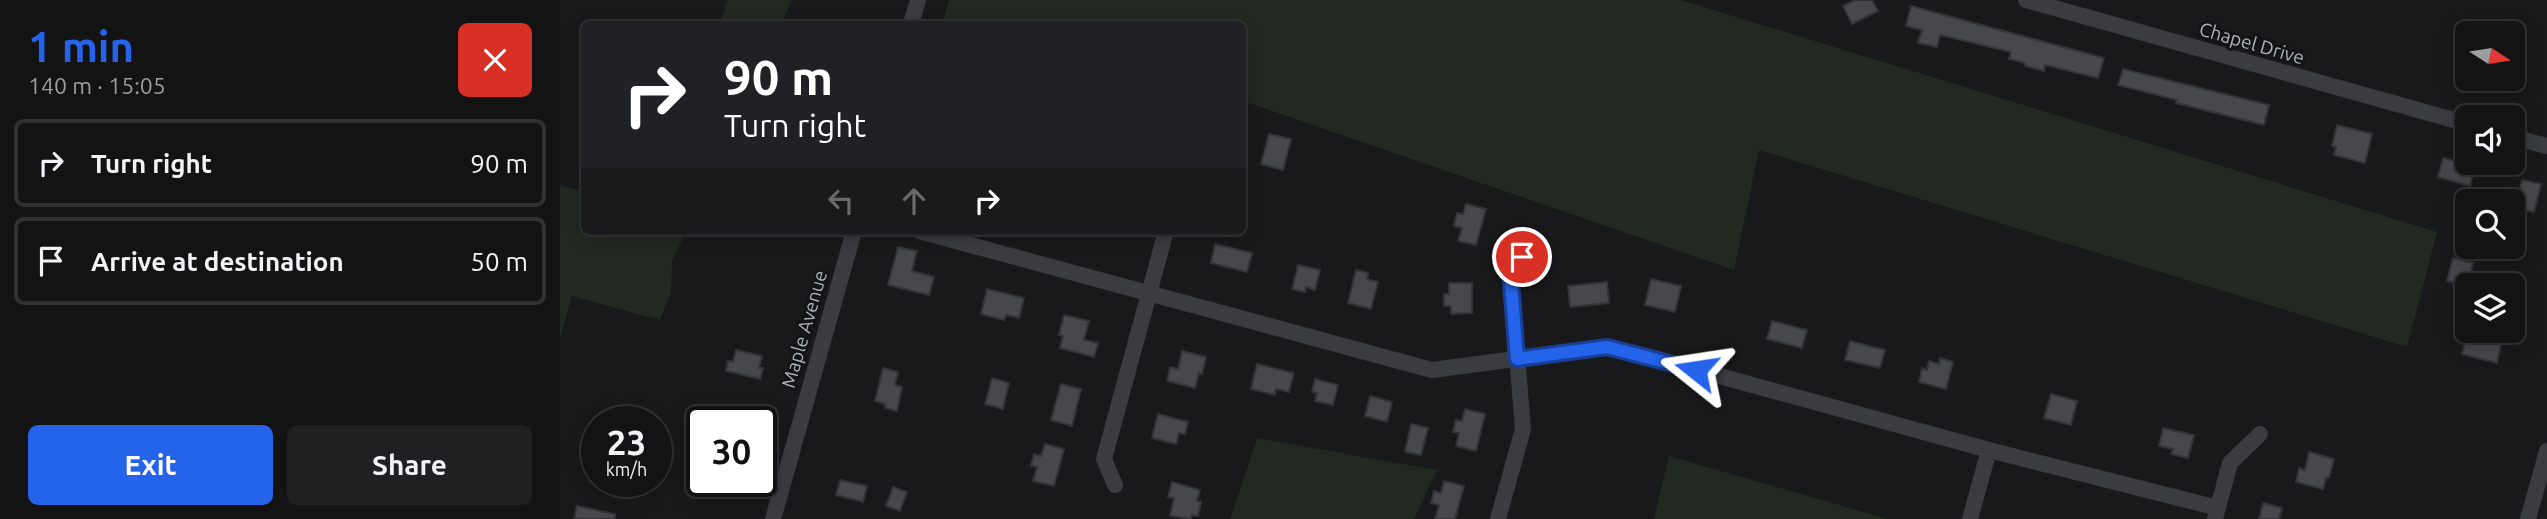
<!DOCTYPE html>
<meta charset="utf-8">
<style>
:root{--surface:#131314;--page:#202022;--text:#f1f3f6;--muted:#9d9ea0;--line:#323234;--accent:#2563eb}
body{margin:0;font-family:Ubuntu,sans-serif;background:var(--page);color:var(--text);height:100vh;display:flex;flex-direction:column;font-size:26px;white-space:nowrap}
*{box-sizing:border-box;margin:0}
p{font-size:23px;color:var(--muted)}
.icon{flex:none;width:38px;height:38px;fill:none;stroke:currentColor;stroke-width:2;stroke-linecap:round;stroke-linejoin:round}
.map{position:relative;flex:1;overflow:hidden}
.drawer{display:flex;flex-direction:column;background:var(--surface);width:560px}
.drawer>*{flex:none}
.hud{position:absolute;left:21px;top:21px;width:665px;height:214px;border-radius:10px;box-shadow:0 4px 18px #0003,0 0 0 2px var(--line);background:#202124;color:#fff;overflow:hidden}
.needle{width:46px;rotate:102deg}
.fabs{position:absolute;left:1895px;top:21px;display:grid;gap:14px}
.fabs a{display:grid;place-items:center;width:70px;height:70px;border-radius:10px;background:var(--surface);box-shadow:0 4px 18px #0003,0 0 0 2px var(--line);font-size:35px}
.speed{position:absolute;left:21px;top:406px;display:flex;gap:14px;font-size:35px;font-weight:700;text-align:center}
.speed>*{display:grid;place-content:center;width:91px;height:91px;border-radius:50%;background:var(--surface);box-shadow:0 4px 18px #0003,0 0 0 2px var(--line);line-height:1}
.speed small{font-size:18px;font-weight:400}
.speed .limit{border:4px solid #111;border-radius:10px;background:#fff;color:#111}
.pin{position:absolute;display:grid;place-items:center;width:60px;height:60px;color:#fff;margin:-30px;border:4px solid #fff;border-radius:50%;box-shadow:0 2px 7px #0007}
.me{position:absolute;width:77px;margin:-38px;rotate:285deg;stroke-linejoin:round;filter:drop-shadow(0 0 5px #0008)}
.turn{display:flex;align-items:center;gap:24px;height:147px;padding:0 28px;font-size:32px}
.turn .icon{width:91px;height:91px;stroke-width:2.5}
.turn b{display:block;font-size:49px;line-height:60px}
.lanes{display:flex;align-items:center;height:66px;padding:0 28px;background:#0003;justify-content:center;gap:35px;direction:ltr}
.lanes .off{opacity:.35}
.round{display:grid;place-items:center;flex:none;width:74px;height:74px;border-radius:10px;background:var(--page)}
.head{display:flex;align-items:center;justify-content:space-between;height:119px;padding:0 28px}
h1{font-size:42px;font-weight:700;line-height:52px;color:var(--accent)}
.action{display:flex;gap:14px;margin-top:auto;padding:14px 28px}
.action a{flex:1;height:80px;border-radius:10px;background:var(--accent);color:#fff;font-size:28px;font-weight:700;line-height:80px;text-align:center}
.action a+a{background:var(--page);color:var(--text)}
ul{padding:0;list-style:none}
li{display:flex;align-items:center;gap:21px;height:88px;margin:0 14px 10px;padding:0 14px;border:4px solid var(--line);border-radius:10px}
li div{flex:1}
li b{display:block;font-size:26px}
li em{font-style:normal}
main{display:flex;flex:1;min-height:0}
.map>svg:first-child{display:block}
</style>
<main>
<section class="drawer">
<div class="head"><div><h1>1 min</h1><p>140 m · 15:05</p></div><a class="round" style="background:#d93025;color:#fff"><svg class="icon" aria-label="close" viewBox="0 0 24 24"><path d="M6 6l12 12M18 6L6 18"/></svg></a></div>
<ul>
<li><svg class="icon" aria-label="right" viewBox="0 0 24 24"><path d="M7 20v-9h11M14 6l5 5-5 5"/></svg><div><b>Turn right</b></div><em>90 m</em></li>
<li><svg class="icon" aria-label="arrive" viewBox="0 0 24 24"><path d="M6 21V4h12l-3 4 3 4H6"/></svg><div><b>Arrive at destination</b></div><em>50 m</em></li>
</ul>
<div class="action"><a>Exit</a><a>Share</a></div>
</section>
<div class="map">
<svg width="1987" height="519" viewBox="0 0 1987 519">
<rect width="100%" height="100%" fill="#19191b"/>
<g fill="#212921">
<polygon points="168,0 232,0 221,24 159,24"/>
<polygon points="389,0 1121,0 1877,232 1847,347 1199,150 1174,270 683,101 682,24 382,24"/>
<polygon points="0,185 24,192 24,231 126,231 112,262 111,293 100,320 12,296 0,338"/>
<polygon points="697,438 877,470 854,519 670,519"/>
<polygon points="1109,456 1328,519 1094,519"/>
</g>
<g fill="#46484b" stroke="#333437" stroke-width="2">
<polygon points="1295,0 1312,0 1318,11 1292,24 1283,6"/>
<polygon points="1351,6 1544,58 1538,78 1485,65 1484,71 1465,66 1465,63 1449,59 1451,52 1380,35 1377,47 1358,43 1362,30 1346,26"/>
<polygon points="1563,69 1709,105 1704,125 1616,103 1617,100 1558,85"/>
<polygon points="1777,125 1812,134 1805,163 1774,155 1776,147 1772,146"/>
<polygon points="709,134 731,139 723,170 701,164"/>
<polygon points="1883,158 1915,166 1910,186 1878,177"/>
<polygon points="1962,180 1981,184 1974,212 1956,208"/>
<polygon points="906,204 926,209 916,245 898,241 902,228 894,226 897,213 903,214"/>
<polygon points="655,244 692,253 687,272 651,263"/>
<polygon points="338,247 357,251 352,271 374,277 369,295 328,285"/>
<polygon points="1893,258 1913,263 1908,286 1887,281"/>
<polygon points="738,265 760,270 755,290 746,287 745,292 732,289"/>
<polygon points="796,270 808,273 807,279 818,282 811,309 788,303"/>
<polygon points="1091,279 1121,286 1115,312 1085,305"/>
<polygon points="1047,282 1049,303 1010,307 1008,286"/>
<polygon points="889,283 912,283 912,313 891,314 891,306 884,306 884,294 889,294"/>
<polygon points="427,289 464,298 459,318 446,315 444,320 421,314"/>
<polygon points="504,315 529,321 524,340 538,343 534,357 500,348 503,336 499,335"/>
<polygon points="1212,321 1247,330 1242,348 1207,339"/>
<polygon points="1907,335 1941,344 1937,363 1902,354"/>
<polygon points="1290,341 1325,350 1320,368 1285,360"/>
<polygon points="176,350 202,356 199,368 203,368 200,379 166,371 168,361 173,362"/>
<polygon points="622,351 646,357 642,374 639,373 635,388 607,381 610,367 618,369"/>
<polygon points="1380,358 1393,362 1386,389 1359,382 1362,368 1367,370 1369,361 1379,364"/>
<polygon points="697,364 734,373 729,392 716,389 715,395 691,389"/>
<polygon points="323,368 338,372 335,385 342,387 337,411 325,408 325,404 315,401"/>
<polygon points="432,378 449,383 443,409 425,404"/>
<polygon points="755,379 778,385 773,405 755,401 757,393 752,392"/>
<polygon points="501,384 521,389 512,426 491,420"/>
<polygon points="1491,394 1517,401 1511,425 1484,418"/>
<polygon points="810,396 832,402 827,422 805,416"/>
<polygon points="905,409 925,414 916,451 896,446 899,433 893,432 896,420 902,421"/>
<polygon points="598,414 628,422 625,434 619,433 616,444 592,438"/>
<polygon points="851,424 868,428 861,455 845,452"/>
<polygon points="1603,428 1634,435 1628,458 1611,454 1613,449 1599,446"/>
<polygon points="485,444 504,449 494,486 473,481 477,467 471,466 474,454 481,456"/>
<polygon points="1749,452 1774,459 1769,478 1766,478 1763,489 1736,482 1739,468 1745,470"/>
<polygon points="280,480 307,486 303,502 276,495"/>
<polygon points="884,481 904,486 895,519 875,519 879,505 871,503 874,491 881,493"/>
<polygon points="612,482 640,490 637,501 641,502 638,516 632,515 631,519 610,516 614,498 608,497"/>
<polygon points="333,487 347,492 340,511 326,506"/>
<polygon points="1703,503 1722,508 1719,519 1699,519"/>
<polygon points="17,506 55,514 55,519 14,519"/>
</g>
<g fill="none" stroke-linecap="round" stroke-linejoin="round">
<g stroke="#3a3c40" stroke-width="16">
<polyline points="1466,0 1908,124"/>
<polyline points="351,24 358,0"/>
<polyline points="1953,137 1987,146"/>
<polyline points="359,231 872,370 1047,347 1083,355 1429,450 1658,508"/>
<polyline points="555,485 544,459 606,231"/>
<polyline points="213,519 294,231"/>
<polyline points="938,519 963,429 950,270 974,244"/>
<polyline points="1410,519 1429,450"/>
<polyline points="1655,519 1670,463 1700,434"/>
<polyline points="1968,519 1987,451"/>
</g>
</g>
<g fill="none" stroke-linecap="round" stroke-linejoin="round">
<g stroke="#184099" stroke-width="18">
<polyline id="route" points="962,257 950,270 957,359 1047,347 1136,370"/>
</g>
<use href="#route" stroke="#2563eb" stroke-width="12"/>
</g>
<g text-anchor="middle" stroke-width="6" stroke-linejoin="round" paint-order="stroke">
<g font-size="19" fill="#acb4ba" stroke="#141416">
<text transform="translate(1692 43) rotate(16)" y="7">Chapel Drive</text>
<text transform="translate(244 329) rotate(-74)" y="7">Maple Avenue</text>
</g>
</g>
</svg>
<div class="fabs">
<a><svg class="needle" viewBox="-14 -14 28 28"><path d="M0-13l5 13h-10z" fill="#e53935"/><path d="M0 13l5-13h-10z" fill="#9d9ea0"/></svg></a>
<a><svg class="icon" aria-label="sound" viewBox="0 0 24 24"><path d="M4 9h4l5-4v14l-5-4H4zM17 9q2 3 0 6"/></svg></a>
<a><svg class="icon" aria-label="search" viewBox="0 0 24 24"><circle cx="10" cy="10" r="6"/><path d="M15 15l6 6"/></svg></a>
<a><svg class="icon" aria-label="layers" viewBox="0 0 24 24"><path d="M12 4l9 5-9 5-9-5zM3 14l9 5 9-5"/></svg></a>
</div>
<div class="speed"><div>23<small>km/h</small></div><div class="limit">30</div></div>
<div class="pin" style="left:962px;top:257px;background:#d93025"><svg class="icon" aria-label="arrive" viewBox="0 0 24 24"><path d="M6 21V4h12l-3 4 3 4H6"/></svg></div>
<svg class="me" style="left:1136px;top:370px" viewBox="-20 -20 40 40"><path d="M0-17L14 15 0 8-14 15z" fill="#2563eb" stroke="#fff" stroke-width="4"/></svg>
<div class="hud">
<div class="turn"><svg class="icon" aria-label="right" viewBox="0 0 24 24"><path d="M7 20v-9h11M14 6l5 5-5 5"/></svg><div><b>90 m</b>Turn right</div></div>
<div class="lanes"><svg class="icon off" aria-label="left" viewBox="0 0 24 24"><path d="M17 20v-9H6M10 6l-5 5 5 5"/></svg><svg class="icon off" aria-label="ahead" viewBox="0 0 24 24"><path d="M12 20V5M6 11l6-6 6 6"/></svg><svg class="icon" aria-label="right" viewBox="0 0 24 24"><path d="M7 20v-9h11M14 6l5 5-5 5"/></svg></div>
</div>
</div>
</main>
